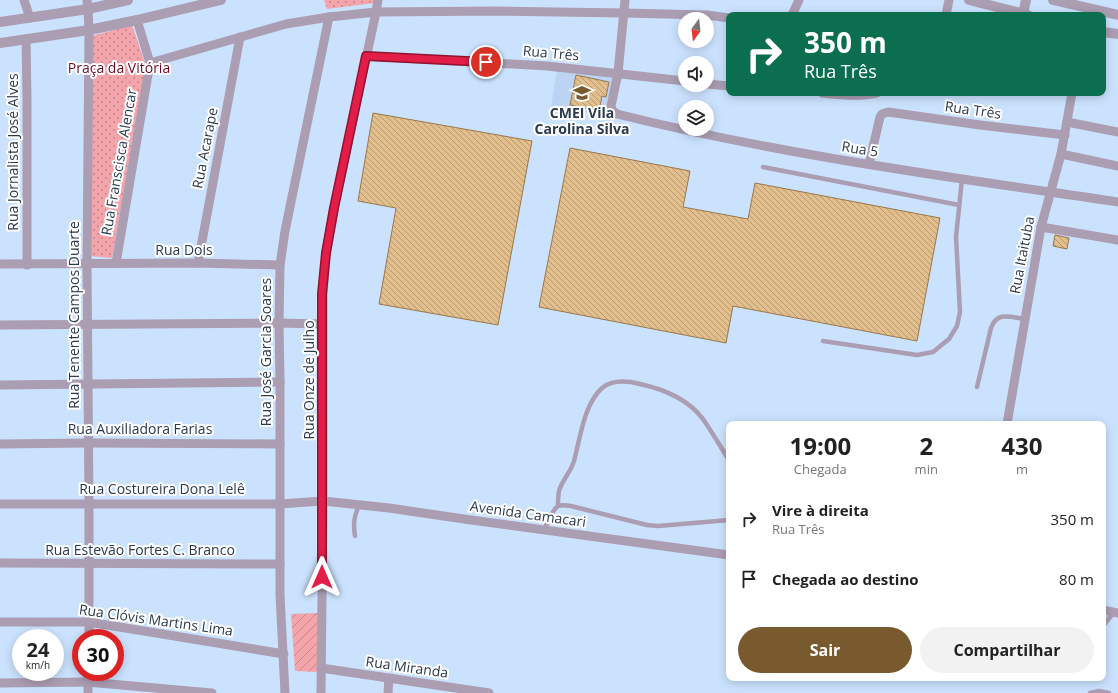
<!DOCTYPE html>
<html lang="pt">
<meta charset="utf-8">
<style>
:root{--surface:#fff;--page:#f2f2f2;--text:#222;--muted:#767676;--accent:#795a2f}
body{margin:0;font-family:"Open Sans",sans-serif;background:var(--page);color:var(--text);height:100vh;display:flex;flex-direction:column;font-size:15px;white-space:nowrap}
*{box-sizing:border-box;margin:0}
p{font-size:13px;color:var(--muted)}
.icon{flex:none;width:22px;height:22px;fill:none;stroke:currentColor;stroke-width:2;stroke-linecap:round;stroke-linejoin:round}
.map{position:relative;flex:1;overflow:hidden}
.panel{position:absolute;left:726px;top:421px;width:380px;height:260px;display:flex;flex-direction:column;background:var(--surface);border-radius:8px;box-shadow:0 2px 10px #0003}
.panel>*{flex:none}
.top-card{position:absolute;left:726px;top:12px;width:380px;height:84px;border-radius:8px;box-shadow:0 2px 10px #0003;background:#0b6e4f;color:#fff;overflow:hidden}
.needle{width:26px;rotate:195deg}
.buttons{position:absolute;left:678px;top:12px;display:grid;gap:8px}
.buttons a{display:grid;place-items:center;width:36px;height:36px;border-radius:50%;background:var(--surface);box-shadow:0 2px 10px #0003;font-size:20px}
.speed{position:absolute;left:12px;top:629px;display:flex;gap:8px;font-size:20px;font-weight:700;text-align:center}
.speed>*{display:grid;place-content:center;width:52px;height:52px;border-radius:50%;background:var(--surface);box-shadow:0 2px 10px #0003;line-height:1}
.speed small{font-size:10px;font-weight:400}
.speed .limit{border:6px solid #d22;background:#fff;color:#111}
.pin{position:absolute;display:grid;place-items:center;width:34px;height:34px;color:#fff;margin:-17px;border:2px solid #fff;border-radius:50%;box-shadow:0 1px 4px #0007}
.me{position:absolute;width:44px;margin:-22px;rotate:0deg;stroke-linejoin:round;filter:drop-shadow(0 0 3px #0008)}
.turn{display:flex;align-items:center;gap:14px;height:84px;padding:0 12px;font-size:18px}
.turn .icon{width:52px;height:52px;stroke-width:2.5}
.turn b{display:block;font-size:28px;line-height:34px}
.eta{display:flex;justify-content:space-evenly;align-items:center;height:68px;text-align:center}
.eta b{font-size:24px;font-weight:700;line-height:28px}
.action{display:flex;gap:8px;margin-top:auto;padding:8px 12px}
.action a{flex:1;height:46px;border-radius:24px;background:var(--accent);color:#fff;font-size:16px;font-weight:700;line-height:46px;text-align:center}
.action a+a{background:var(--page);color:var(--text)}
ul{padding:0;list-style:none}
li{display:flex;align-items:center;gap:12px;height:60px;padding:0 12px}
li div{flex:1}
li b{display:block;font-size:15px}
li em{font-style:normal}
.map>svg:first-child{display:block}
</style>
<div class="map">
<svg width="1118" height="693" viewBox="0 0 1118 693">
<defs>
<pattern id="grass-dots" width="8" height="8" patternUnits="userSpaceOnUse"><rect width="8" height="8" fill="#f3a5ab"/><path d="M2 2h.1M6 6h.1" fill="none" stroke="#c5878d" stroke-width="1.8" stroke-linecap="round"/></pattern>
<pattern id="garden-furrows" width="10" height="10" patternUnits="userSpaceOnUse"><rect width="10" height="10" fill="#f3a5ab"/><path d="M-1 1l2-2M0 10L10 0M9 11l2-2" fill="none" stroke="#c5878d"/></pattern>
<pattern id="building-back-hatch" width="6" height="6" patternUnits="userSpaceOnUse"><rect width="6" height="6" fill="#e2be8d"/><path d="M-1 5l2 2M0 0l6 6M5-1l2 2" fill="none" stroke="#b79b75"/></pattern>
</defs>
<rect width="100%" height="100%" fill="#cbe2fe"/>
<polygon fill="#bbd4f4" points="557,69 614,78 607,116 551,107"/>
<g fill="url(#grass-dots)">
<polygon points="324,0 375,0 375,3 327,9"/>
<polygon points="132,25 146,66 112,258 90,256 92,36"/>
</g>
<polygon fill="url(#garden-furrows)" points="318,613 317,672 295,671 291,614"/>
<g fill="url(#building-back-hatch)" stroke="#9a7849">
<polygon points="576,75 609,82 606,97 602,96 599,111 570,105"/>
<polygon points="373,113 532,141 498,325 379,304 396,208 358,201"/>
<polygon points="570,148 690,171 683,207 748,219 755,183 940,218 917,341 733,306 726,343 539,307"/>
<polygon points="1055,235 1069,238 1067,249 1053,246"/>
</g>
<g fill="none" stroke-linecap="round" stroke-linejoin="round">
<g stroke="#ab9db2" stroke-width="4.5">
<polyline points="763,167 959,205"/>
<polyline points="823,341 917,355 933,352 949,339 957,326 960,312 956,237 962,179"/>
<path d="M977 387 991 328C997 311 1010 317 1024 319"/>
<path d="M558 506C558 502 558 496 559 491 562 480 571 472 574 461 580 439 584 404 602 388 613 379 628 381 640 384 663 389 688 399 703 419 712 432 720 446 729 460"/>
<path d="M544 530C547 524 552 510 558 506 562 504 567 506 571 506L647 525 658 526 729 520"/>
<path d="M355 536C353 523 354 517 359 505"/>
<polyline points="1103,626 1114,612"/>
<polyline points="1090,693 1099,691 1109,693"/>
</g>
<g stroke="#ab9db2" stroke-width="9">
<polyline points="24,0 30,18"/>
<polyline points="87,0 88,9 89,30 87,264 89,503 89,638"/>
<path d="M625 0 618 73 611 106 612 110 617 114C781 155 950 177 1118 202"/>
<polyline points="792,15 799,0"/>
<polyline points="946,15 949,0"/>
<polyline points="26,39 27,99 27,265"/>
<polyline points="366,56 547,66 685,81"/>
<polyline points="150,63 286,24 329,17 376,12 497,11 624,13 707,15 729,18"/>
<polyline points="707,84 729,86"/>
<path d="M822 93C840 95 859 97 877 93"/>
<polyline points="1067,122 1118,132"/>
<polyline points="1061,154 1118,166"/>
<polyline points="869,164 880,117 882,114 888,112 980,125 1065,135"/>
<polyline points="1041,227 1118,240"/>
<polyline points="116,263 150,63 137,20"/>
<polyline points="198,263 240,37"/>
<polyline points="0,264 198,263 280,265"/>
<polyline points="0,325 279,323 322,324"/>
<polyline points="0,385 280,382"/>
<polyline points="1007,424 1041,227 1061,154 1072,93"/>
<polyline points="0,444 88,443 280,444"/>
<polyline points="0,504 280,504 323,501 389,508 471,520 729,555"/>
<polyline points="0,563 280,564"/>
<polyline points="1103,610 1118,613"/>
<polyline points="0,622 89,622 284,654"/>
<polyline points="321,668 489,693"/>
<polyline points="0,683 87,682 212,693"/>
<polyline points="88,693 88,672"/>
<polyline points="285,693 280,595 280,382 279,323 280,265 285,231 329,17"/>
<polyline points="321,693 323,501 323,294 326,253 334,208 376,12 378,0"/>
<polyline points="388,693 389,678"/>
</g>
<g stroke="#ab9db2" stroke-width="10">
<polyline points="969,0 1028,15"/>
<polyline points="1053,0 1118,15"/>
<polyline points="1023,14 1026,0"/>
<polyline points="0,22 88,9 128,0"/>
<polyline points="1103,32 1118,34"/>
<polyline points="0,43 89,30 137,20 221,0"/>
</g>
</g>
<g fill="none" stroke-linecap="round" stroke-linejoin="round">
<g stroke="#92132f" stroke-width="10">
<polyline id="route" points="322,577 322,294 326,253 334,208 366,56 486,62"/>
</g>
<use href="#route" stroke="#e11d48" stroke-width="7"/>
</g>
<defs>
<g id="school-bare" transform="scale(1.38)"><path d="M0-5L7-2L0 1L-7-2ZM-4 1L0 2.5L4 1V4Q0 6-4 4Z" fill="#795a2f" stroke="#fff" stroke-width="2.5" paint-order="stroke"/></g>
</defs>
<g fill-rule="evenodd">
<use href="#school-bare" x="582" y="93"/>
</g>
<g text-anchor="middle" stroke-width="4" stroke-linejoin="round" paint-order="stroke">
<g font-size="14" fill="#2b3a4d" stroke="#fff">
<text transform="translate(551 53) rotate(5)" y="5">Rua Três</text>
<text transform="translate(973 110) rotate(8)" y="5">Rua Três</text>
<text transform="translate(205 148) rotate(-79)" y="5">Rua Acarape</text>
<text transform="translate(860 149) rotate(9)" y="5">Rua 5</text>
<text transform="translate(13 152) rotate(-90)" y="5">Rua Jornalista José Alves</text>
<text transform="translate(119 162) rotate(-80)" y="5">Rua Franscisca Alencar</text>
<text x="184" y="255">Rua Dois</text>
<text transform="translate(1022 255) rotate(-79)" y="5">Rua Itaituba</text>
<text transform="translate(74 315) rotate(-90)" y="5">Rua Tenente Campos Duarte</text>
<text transform="translate(266 352) rotate(-90)" y="5">Rua José Garcia Soares</text>
<text transform="translate(309 380) rotate(-90)" y="5">Rua Onze de Julho</text>
<text x="140" y="434">Rua Auxiliadora Farias</text>
<text x="162" y="494">Rua Costureira Dona Lelê</text>
<text transform="translate(528 514) rotate(8)" y="5">Avenida Camacari</text>
<text x="140" y="555">Rua Estevão Fortes C. Branco</text>
<text transform="translate(156 620) rotate(8)" y="5">Rua Clóvis Martins Lima</text>
<text transform="translate(407 667) rotate(8)" y="5">Rua Miranda</text>
</g>
<g font-size="14" fill="#6d0b24" stroke="#fff">
<text x="119" y="73">Praça da Vitória</text>
</g>
<g font-size="14" font-weight="bold" fill="#2b3a4d" stroke="#fff">
<text x="582" y="118">CMEI Vila<tspan x="582" dy="16">Carolina Silva</tspan></text>
</g>
</g>
</svg>
<div class="buttons">
<a><svg class="needle" viewBox="-14 -14 28 28"><path d="M0-13l5 13h-10z" fill="#e53935"/><path d="M0 13l5-13h-10z" fill="#767676"/></svg></a>
<a><svg class="icon" aria-label="sound" viewBox="0 0 24 24"><path d="M4 9h4l5-4v14l-5-4H4zM17 9q2 3 0 6"/></svg></a>
<a><svg class="icon" aria-label="layers" viewBox="0 0 24 24"><path d="M12 4l9 5-9 5-9-5zM3 14l9 5 9-5"/></svg></a>
</div>
<div class="speed"><div>24<small>km/h</small></div><div class="limit">30</div></div>
<div class="pin" style="left:486px;top:62px;background:#d93025"><svg class="icon" aria-label="arrive" viewBox="0 0 24 24"><path d="M6 21V4h12l-3 4 3 4H6"/></svg></div>
<svg class="me" style="left:322px;top:577px" viewBox="-20 -20 40 40"><path d="M0-17L14 15 0 8-14 15z" fill="#e11d48" stroke="#fff" stroke-width="4"/></svg>
<div class="top-card">
<div class="turn"><svg class="icon" aria-label="right" viewBox="0 0 24 24"><path d="M7 20v-9h11M14 6l5 5-5 5"/></svg><div><b>350 m</b>Rua Três</div></div>
</div>
<section class="panel">
<div class="eta">
<div><b>19:00</b><p>Chegada</p></div>
<div><b>2</b><p>min</p></div>
<div><b>430</b><p>m</p></div>
</div>
<ul>
<li><svg class="icon" aria-label="right" viewBox="0 0 24 24"><path d="M7 20v-9h11M14 6l5 5-5 5"/></svg><div><b>Vire à direita</b><p>Rua Três</p></div><em>350 m</em></li>
<li><svg class="icon" aria-label="arrive" viewBox="0 0 24 24"><path d="M6 21V4h12l-3 4 3 4H6"/></svg><div><b>Chegada ao destino</b></div><em>80 m</em></li>
</ul>
<div class="action"><a>Sair</a><a>Compartilhar</a></div>
</section>
</div>
